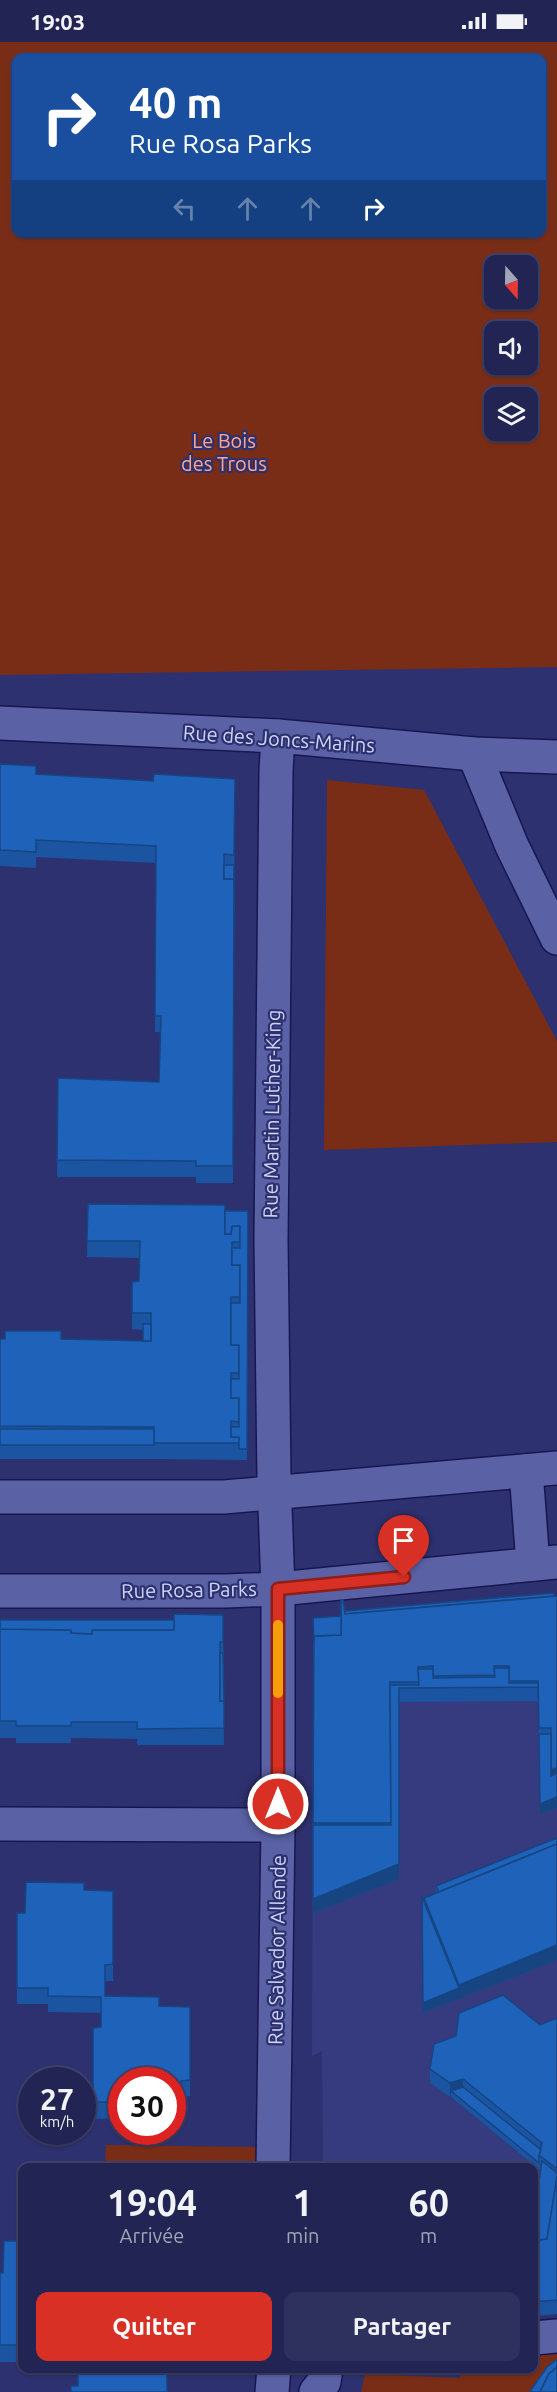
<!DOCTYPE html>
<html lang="fr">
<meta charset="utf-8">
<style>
:root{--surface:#222553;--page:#2e315d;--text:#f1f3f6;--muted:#a2a5b8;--line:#3f426a;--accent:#d93025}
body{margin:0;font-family:Ubuntu,sans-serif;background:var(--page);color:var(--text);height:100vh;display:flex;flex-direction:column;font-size:22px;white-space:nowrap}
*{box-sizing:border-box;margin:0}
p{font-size:20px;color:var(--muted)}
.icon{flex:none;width:33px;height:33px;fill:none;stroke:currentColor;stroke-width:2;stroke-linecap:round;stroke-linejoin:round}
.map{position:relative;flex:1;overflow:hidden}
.details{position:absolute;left:18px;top:2121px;width:520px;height:210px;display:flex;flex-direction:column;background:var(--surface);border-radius:12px;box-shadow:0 2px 4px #0004,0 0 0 2px var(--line)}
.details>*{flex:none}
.top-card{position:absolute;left:12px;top:12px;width:534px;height:183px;border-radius:12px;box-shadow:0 2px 4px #0004,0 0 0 2px var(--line);background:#1a4fa0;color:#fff;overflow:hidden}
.needle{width:39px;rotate:160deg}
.tools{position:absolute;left:484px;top:213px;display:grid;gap:12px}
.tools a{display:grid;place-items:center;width:54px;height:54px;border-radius:12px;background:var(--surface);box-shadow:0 2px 4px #0004,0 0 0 2px var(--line);font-size:30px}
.speed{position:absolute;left:18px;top:2025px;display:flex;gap:12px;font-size:30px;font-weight:700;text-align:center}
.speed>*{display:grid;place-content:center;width:78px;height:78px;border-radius:50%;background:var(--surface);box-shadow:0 2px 4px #0004,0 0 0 2px var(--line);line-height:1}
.speed small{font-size:15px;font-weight:400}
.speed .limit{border:9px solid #d22;background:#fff;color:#111}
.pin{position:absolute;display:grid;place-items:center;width:51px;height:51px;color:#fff;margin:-62px -26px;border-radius:50% 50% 50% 0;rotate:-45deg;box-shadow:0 0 6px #0007}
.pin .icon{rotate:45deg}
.me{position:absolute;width:66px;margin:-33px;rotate:0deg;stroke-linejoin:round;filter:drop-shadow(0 0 4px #0008)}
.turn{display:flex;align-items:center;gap:21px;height:126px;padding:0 18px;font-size:27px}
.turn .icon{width:78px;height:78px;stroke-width:2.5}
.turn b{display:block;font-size:42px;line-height:51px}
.lanes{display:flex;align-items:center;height:57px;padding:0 18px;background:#0003;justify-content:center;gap:30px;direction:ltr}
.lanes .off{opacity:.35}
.eta{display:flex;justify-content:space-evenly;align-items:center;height:102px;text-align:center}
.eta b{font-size:36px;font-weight:600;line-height:42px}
.button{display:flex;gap:12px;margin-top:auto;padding:12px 18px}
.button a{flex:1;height:69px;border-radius:12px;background:var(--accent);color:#fff;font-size:24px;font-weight:600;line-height:69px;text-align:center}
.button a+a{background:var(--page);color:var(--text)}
.status{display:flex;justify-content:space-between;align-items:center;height:42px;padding:0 30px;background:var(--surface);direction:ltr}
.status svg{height:16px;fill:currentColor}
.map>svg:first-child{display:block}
</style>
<div class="status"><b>19:03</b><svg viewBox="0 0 49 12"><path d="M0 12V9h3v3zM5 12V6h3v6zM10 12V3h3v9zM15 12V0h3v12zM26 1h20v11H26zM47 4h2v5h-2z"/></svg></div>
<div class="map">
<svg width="557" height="2350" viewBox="0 0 557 2350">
<rect width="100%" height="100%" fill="#2e316f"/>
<polygon fill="#363a7f" points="557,1561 557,2272 534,2274 534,2126 323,2125 322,2009 312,2014 313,1582"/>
<g fill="#7a2d16" fill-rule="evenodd">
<path d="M0 0H557V625L0 633ZM16 16H542V190H16ZM495 224H528V256H495ZM495 290H528V322H495ZM495 356H528V388H495Z"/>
<polygon points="327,738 424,748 557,999 557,1100 324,1108"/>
<polygon points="106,2103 256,2105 256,2125 105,2125"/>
<polygon points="557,2304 557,2350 361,2350 365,2332 460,2336 462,2327 534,2326 534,2307"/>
</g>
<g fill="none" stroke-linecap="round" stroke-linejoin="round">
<g stroke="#181651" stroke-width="36">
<g id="minor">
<polyline points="0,681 278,694 474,712 557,715"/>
<polyline points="474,712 512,804 557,896"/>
<polyline points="526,1429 533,1522"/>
<polyline points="0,1455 224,1455 557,1426"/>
<polyline points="0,1549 226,1549 278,1547 557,1520"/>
<polyline points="0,1782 278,1783"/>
<polyline points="273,2126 278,1783 278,1547 274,1437 271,1197 276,729 278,694"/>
<polyline points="534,2296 557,2294"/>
<polyline points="272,2350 274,2326"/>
<polyline points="316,2350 324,2340 326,2326"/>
</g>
</g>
<use href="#minor" stroke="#5a61a4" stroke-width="33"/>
</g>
<g fill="#1b54a0">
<polygon points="0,722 36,732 153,739 235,737 233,1141 196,1141 196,1135 57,1135 58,1036 159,1040 160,990 155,990 156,821 36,815 36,826 0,824"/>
<polygon points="88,1162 248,1169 247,1418 154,1417 154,1416 154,1417 0,1417 0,1297 143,1299 143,1288 132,1287 132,1240 139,1239 140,1216 87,1215"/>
<polygon points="557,1554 557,1766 540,1772 538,1659 399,1660 399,1837 313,1871 313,1576 341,1574 345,1569"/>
<polygon points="223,1573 224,1703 137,1703 137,1697 71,1696 71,1701 16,1701 16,1696 0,1696 0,1578 174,1578"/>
<polygon points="436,1844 557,1918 423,1971 422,1855 424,1860 424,1856 436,1851"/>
<polygon points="84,1848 113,1849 113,1939 105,1939 105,1954 159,1964 190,1965 190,2054 181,2055 181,2085 172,2085 172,2038 122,2038 122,2076 93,2077 93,1986 101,1985 101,1971 48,1970 48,1962 17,1962 17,1871 25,1871"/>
<polygon points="557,1976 557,2272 534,2274 534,2174 540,2128 451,2055 450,2055 430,2041 430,2027"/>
<polygon points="22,2199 22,2320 0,2320 0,2231 3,2231"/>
<polygon points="24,2326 167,2326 78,2344 77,2329 25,2328"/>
</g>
<g fill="#164582">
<polygon points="557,1726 557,1742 551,1744 551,1728"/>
<polygon points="557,1755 557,1766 540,1772 540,1762"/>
<polygon points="399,1822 399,1837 313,1871 313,1857"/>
<polygon points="557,1903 557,1918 423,1971 423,1961 459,1946 459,1943"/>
<polygon points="463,2037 463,2051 451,2049 451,2055 450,2055 450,2041"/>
</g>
<g fill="#1f62ba" stroke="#164582" stroke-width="1.5">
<polygon points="0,722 36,724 36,732 153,739 154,732 235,737 234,813 224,812 224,837 234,837 233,1124 196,1124 196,1119 57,1118 58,1036 159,1040 161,974 155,974 156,804 36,798 36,810 0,808"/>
<polygon points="224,823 234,823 234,848 234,837 224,837"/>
<polygon points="88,1162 225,1163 225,1192 231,1192 232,1184 240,1184 240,1200 232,1200 232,1223 240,1223 240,1255 231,1255 231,1303 239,1303 239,1331 231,1331 231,1356 239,1356 239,1380 231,1379 231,1395 239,1395 239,1401 154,1401 154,1385 0,1384 0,1297 5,1297 5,1289 61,1289 61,1297 151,1299 151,1271 132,1271 132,1240 139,1239 140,1199 87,1199"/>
<polygon points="225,1169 248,1169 247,1407 239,1407 239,1395 231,1395 231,1385 239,1385 239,1356 231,1356 231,1337 239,1337 239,1303 231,1303 231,1261 240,1261 240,1223 232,1223 232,1206 240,1206 240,1184 232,1184 231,1192 225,1192"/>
<rect x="143" y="1282" width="8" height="17"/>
<rect x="0" y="1387" width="154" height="16"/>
<polygon points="554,1551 554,1554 345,1572 345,1569"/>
<polygon points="557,1554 557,1726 551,1728 551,1686 539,1686 538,1639 509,1639 509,1624 494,1624 495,1633 433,1634 433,1624 418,1625 419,1640 390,1640 391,1781 313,1781 314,1594 341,1593 341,1558 343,1558 345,1572"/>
<polygon points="174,1572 223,1573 223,1600 220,1600 220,1659 224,1659 224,1686 137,1687 137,1680 71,1680 71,1684 16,1684 16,1679 0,1679 0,1587 71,1588 71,1591 92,1592 92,1588 174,1588"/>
<polygon points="341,1574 341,1593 314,1594 314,1600 313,1576"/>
<polygon points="0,1578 174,1578 174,1588 92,1588 92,1592 71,1591 71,1588 0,1587"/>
<polygon points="220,1611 223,1611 224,1659 220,1659"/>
<polygon points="494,1626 509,1626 509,1641 538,1641 538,1645 399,1646 399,1822 313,1857 313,1783 391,1783 390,1643 419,1643 418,1627 433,1627 433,1636 495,1635"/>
<polygon points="539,1692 551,1692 551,1734 557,1731 557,1755 540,1762"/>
<polygon points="557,1796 557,1802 439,1850 436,1844"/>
<polygon points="557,1802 557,1903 459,1943 424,1856"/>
<polygon points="26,1840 84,1841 84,1848 113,1849 113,1922 105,1923 105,1954 159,1955 159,1964 190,1965 190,2038 181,2039 181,2068 172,2068 172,2038 122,2038 122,2060 93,2060 93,1986 101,1985 101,1955 48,1954 48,1946 17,1946 17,1871 25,1871"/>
<polygon points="422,1855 459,1946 423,1961"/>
<polygon points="503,1953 540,1983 557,1976 557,2127 539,2113 542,2101 463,2037 450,2041 430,2027 434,2002 456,1994 459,1971"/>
<polygon points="463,2045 541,2108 539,2113 539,2121 451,2049"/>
<polygon points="542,2119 557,2131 557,2135 547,2197 534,2199 534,2174"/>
<polygon points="557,2135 557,2258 534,2260 534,2199 547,2197"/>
<polygon points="4,2199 22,2199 22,2303 0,2303 0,2231 3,2231"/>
<polygon points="557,2317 557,2325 549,2332 540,2350 530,2350 531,2348 547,2325"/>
<polygon points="557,2325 557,2350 540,2350 549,2332"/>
<polygon points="78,2326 167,2326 167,2350 71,2350 71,2344 78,2344"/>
</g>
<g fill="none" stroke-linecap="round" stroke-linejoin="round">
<g stroke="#8d1f18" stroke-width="15">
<polyline id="route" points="278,1762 278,1547 404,1535"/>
</g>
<use href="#route" stroke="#d93025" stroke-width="10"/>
<polyline stroke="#f59e0b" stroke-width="10" points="278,1651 278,1583"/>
</g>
<g text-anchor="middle" stroke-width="4.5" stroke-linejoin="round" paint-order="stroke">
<g font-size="20" fill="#fea78e" stroke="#2e316f">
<text x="224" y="406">Le Bois<tspan x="224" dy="23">des Trous</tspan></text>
</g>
<g font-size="20" fill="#cfd6fb" stroke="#2e316f">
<text transform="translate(279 697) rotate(4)" y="7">Rue des Joncs-Marins</text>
<text transform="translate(272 1072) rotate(-89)" y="7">Rue Martin Luther-King</text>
<text transform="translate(189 1548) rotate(-1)" y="7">Rue Rosa Parks</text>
<text transform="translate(277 1908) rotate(-89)" y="7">Rue Salvador Allende</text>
</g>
</g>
</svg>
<div class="tools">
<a><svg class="needle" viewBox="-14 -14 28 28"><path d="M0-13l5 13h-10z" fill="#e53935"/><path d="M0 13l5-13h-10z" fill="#a2a5b8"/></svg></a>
<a><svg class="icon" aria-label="sound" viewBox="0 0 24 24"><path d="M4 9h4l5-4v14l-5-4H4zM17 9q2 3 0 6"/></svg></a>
<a><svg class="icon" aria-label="layers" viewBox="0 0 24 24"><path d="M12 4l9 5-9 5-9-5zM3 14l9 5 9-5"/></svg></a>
</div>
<div class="speed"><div>27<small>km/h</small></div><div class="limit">30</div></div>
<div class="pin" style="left:404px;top:1535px;background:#d93025"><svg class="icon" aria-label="arrive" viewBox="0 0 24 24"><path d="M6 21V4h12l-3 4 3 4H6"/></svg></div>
<svg class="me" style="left:278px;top:1762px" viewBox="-20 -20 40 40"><circle r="17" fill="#d93025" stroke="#fff" stroke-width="3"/><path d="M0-11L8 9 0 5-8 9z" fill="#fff"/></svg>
<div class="top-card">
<div class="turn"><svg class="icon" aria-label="right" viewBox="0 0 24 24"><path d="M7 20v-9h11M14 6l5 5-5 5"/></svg><div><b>40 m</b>Rue Rosa Parks</div></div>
<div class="lanes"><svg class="icon off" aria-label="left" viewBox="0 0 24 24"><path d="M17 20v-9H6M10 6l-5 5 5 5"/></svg><svg class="icon off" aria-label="ahead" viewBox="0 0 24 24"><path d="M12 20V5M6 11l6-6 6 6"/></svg><svg class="icon off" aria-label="ahead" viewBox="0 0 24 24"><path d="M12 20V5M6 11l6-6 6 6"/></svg><svg class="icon" aria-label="right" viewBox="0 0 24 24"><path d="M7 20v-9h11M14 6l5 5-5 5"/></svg></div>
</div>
<section class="details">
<div class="eta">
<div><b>19:04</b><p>Arrivée</p></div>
<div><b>1</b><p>min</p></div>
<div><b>60</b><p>m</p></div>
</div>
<div class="button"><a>Quitter</a><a>Partager</a></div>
</section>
</div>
